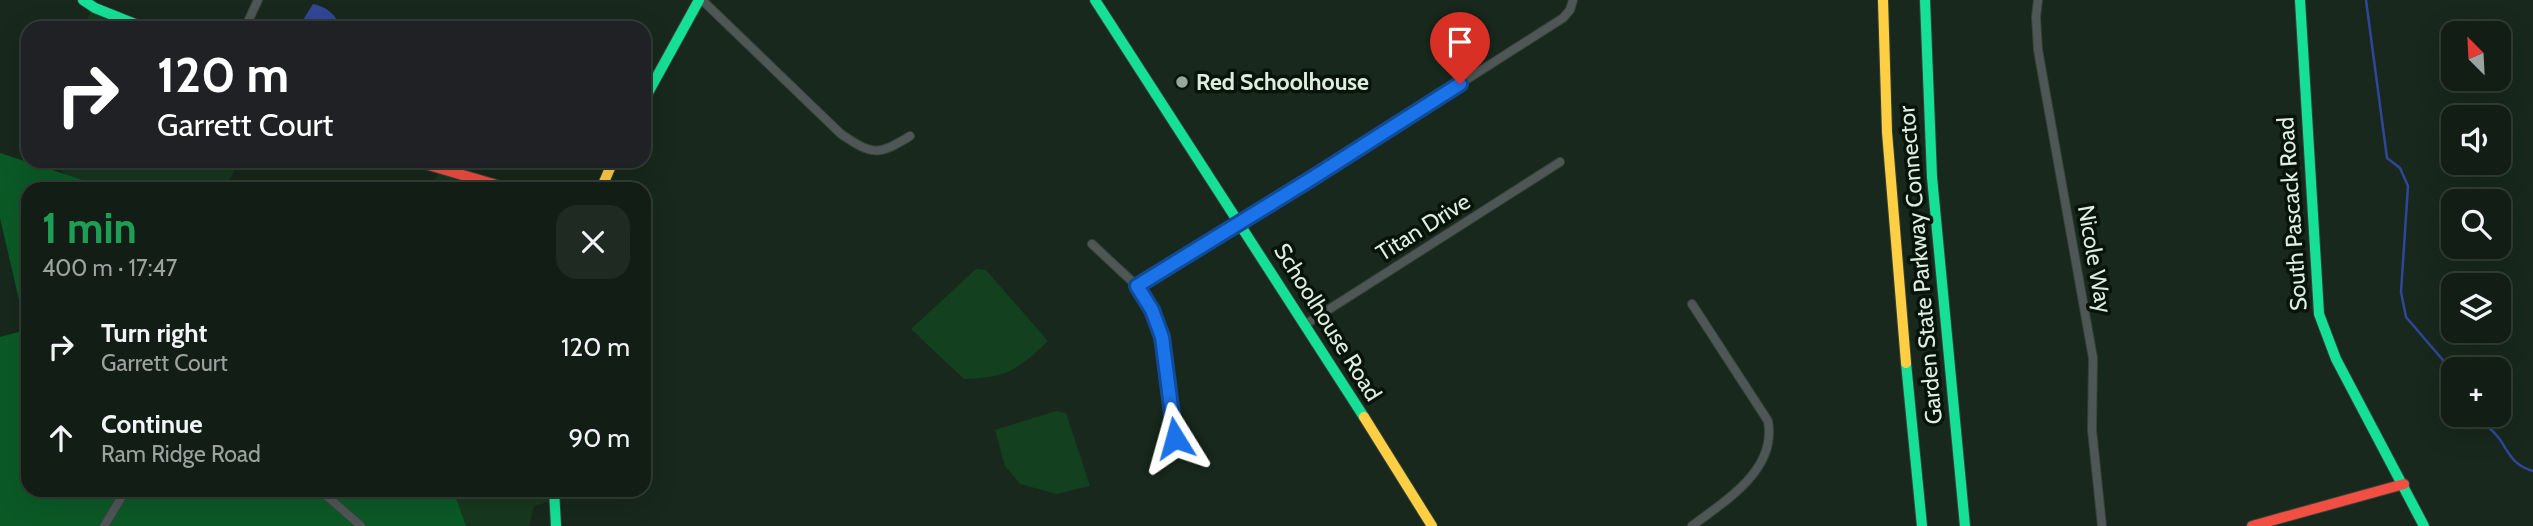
<!DOCTYPE html>
<meta charset="utf-8">
<style>
:root{--surface:#121e15;--page:#1f2b22;--text:#f1f3f6;--muted:#9ca2a0;--line:#313c34}
body{margin:0;font-family:Cabin,sans-serif;background:var(--page);color:var(--text);height:100vh;display:flex;flex-direction:column;font-size:26px;white-space:nowrap}
*{box-sizing:border-box;margin:0}
p{font-size:23px;color:var(--muted)}
.icon{flex:none;width:38px;height:38px;fill:none;stroke:currentColor;stroke-width:2;stroke-linecap:round;stroke-linejoin:round}
.map{position:relative;flex:1;overflow:hidden}
.sheet{position:absolute;left:21px;top:182px;width:630px;height:315px;display:flex;flex-direction:column;background:var(--surface);border-radius:21px;box-shadow:0 7px 28px #0002,0 0 0 2px var(--line)}
.sheet>*{flex:none}
.top-card{position:absolute;left:21px;top:21px;width:630px;height:147px;border-radius:21px;box-shadow:0 7px 28px #0002,0 0 0 2px var(--line);background:#202124;color:#fff;overflow:hidden}
.needle{width:46px;rotate:336deg}
.tools{position:absolute;left:2441px;top:21px;display:grid;gap:14px}
.tools a{display:grid;place-items:center;width:70px;height:70px;border-radius:14px;background:var(--surface);box-shadow:0 7px 28px #0002,0 0 0 2px var(--line);font-size:35px}
.pin{position:absolute;display:grid;place-items:center;width:60px;height:60px;color:#fff;margin:-72px -30px;border-radius:50% 50% 50% 0;rotate:-45deg;box-shadow:0 0 7px #0007}
.pin .icon{rotate:45deg}
.me{position:absolute;width:77px;margin:-38px;rotate:352deg;stroke-linejoin:round;filter:drop-shadow(0 0 5px #0008)}
.turn{display:flex;align-items:center;gap:24px;height:147px;padding:0 21px;font-size:32px}
.turn .icon{width:91px;height:91px;stroke-width:2.5}
.turn b{display:block;font-size:49px;line-height:60px}
.round{display:grid;place-items:center;flex:none;width:74px;height:74px;border-radius:21px;background:var(--page)}
.summary{display:flex;align-items:center;justify-content:space-between;height:119px;padding:0 21px}
h1{font-size:42px;font-weight:700;line-height:52px;color:#1e9e55}
ul{padding:0;list-style:none}
li{display:flex;align-items:center;gap:21px;height:91px;padding:0 21px}
li div{flex:1}
li b{display:block;font-size:26px}
li em{font-style:normal}
.map>svg:first-child{display:block}
</style>
<div class="map">
<svg width="2533" height="526" viewBox="0 0 2533 526">
<rect width="100%" height="100%" fill="#18281c"/>
<g fill="#17381e">
<polygon points="90,11 135,28 85,28"/>
<polygon points="59,161 240,161 224,189 69,189"/>
<polygon points="439,172 493,189 428,189"/>
<polygon points="420,490 547,490 548,502 534,506 529,526 462,526"/>
</g>
<g fill="#13411f">
<path d="M976 269 986 270 1048 341C1017 371 1007 377 964 379L911 329Z"/>
<polygon points="1056,411 1066,413 1090,486 1057,494 1020,484 1005,466 995,430"/>
</g>
<polygon fill="#0b5a26" points="0,153 110,189 28,189 28,490 453,490 466,526 0,526 0,337 26,330 0,218"/>
<path fill="#304698" d="M313 4C327 7 336 14 340 28H298Z"/>
<g fill="none" stroke-linecap="round" stroke-linejoin="round">
<g stroke="#304698" stroke-width="2.5">
<polyline points="2366,0 2387,158 2400,168 2408,186 2401,292 2406,317 2442,359 2454,378"/>
<path d="M2478 415C2484 424 2495 432 2501 441 2510 456 2515 466 2533 471"/>
</g>
<g stroke="#354238" stroke-width="10">
<g id="street">
<path d="M702 0 841 134C872 155 878 156 910 136"/>
<polyline points="2038,0 2036,17 2038,50 2093,358 2092,430 2102,526"/>
<polyline points="245,28 258,0"/>
<polyline points="1092,244 1137,286 1152,311 1162,337 1175,438"/>
<polyline points="1137,286 1317,175 1563,18 1570,10 1573,0"/>
<polyline points="1306,324 1560,162"/>
<polyline points="320,490 361,526"/>
<polyline points="104,526 126,490"/>
<path d="M1692 526C1726 500 1777 470 1768 421L1692 304"/>
</g>
</g>
<g stroke="#354238" stroke-width="12">
<g id="fast">
<polyline points="83,0 95,8 145,28"/>
<polyline points="1095,0 1364,417"/>
<polyline points="1925,0 1932,177 1965,526"/>
<polyline points="2300,0 2319,314 2336,359 2424,526"/>
<polyline points="644,100 699,0"/>
<polyline points="1906,363 1922,526"/>
<polyline points="554,490 556,526"/>
</g>
</g>
<g stroke="#354238" stroke-width="12">
<g id="slow">
<polyline points="1883,0 1887,132 1906,363"/>
<polyline points="601,189 613,161"/>
<polyline points="1364,417 1432,526"/>
</g>
</g>
<g stroke="#354238" stroke-width="12">
<g id="jam">
<polyline points="415,161 510,189"/>
<polyline points="2252,526 2404,484"/>
</g>
</g>
<use href="#street" stroke="#4e5755" stroke-width="8"/>
<use href="#fast" stroke="#16e098" stroke-width="10"/>
<use href="#slow" stroke="#ffcf43" stroke-width="10"/>
<use href="#jam" stroke="#f24e42" stroke-width="10"/>
</g>
<g fill="none" stroke-linecap="round" stroke-linejoin="round">
<g stroke="#114b97" stroke-width="18">
<polyline id="route" points="1175,438 1162,337 1152,310 1137,286 1314,177 1460,84"/>
</g>
<use href="#route" stroke="#1a73e8" stroke-width="12"/>
</g>
<circle fill="#98a99b" stroke="#08140a" stroke-width="2.5" cx="1182" cy="82" r="7"/>
<g text-anchor="middle" stroke-width="7" stroke-linejoin="round" paint-order="stroke">
<g font-size="23" font-weight="bold" fill="#ddeedf" stroke="#08140a" text-anchor="start">
<text x="1196" y="90">Red Schoolhouse</text>
</g>
<g font-size="23" fill="#ddeedf" stroke="#08140a">
<text transform="translate(2292 214) rotate(-94)" y="8">South Pascack Road</text>
<text transform="translate(1423 227) rotate(-32)" y="8">Titan Drive</text>
<text transform="translate(2095 259) rotate(80)" y="8">Nicole Way</text>
<text transform="translate(1920 265) rotate(-95)" y="8">Garden State Parkway Connector</text>
<text transform="translate(1328 322) rotate(58)" y="8">Schoolhouse Road</text>
</g>
</g>
</svg>
<div class="tools">
<a><svg class="needle" viewBox="-14 -14 28 28"><path d="M0-13l5 13h-10z" fill="#e53935"/><path d="M0 13l5-13h-10z" fill="#9ca2a0"/></svg></a>
<a><svg class="icon" aria-label="sound" viewBox="0 0 24 24"><path d="M4 9h4l5-4v14l-5-4H4zM17 9q2 3 0 6"/></svg></a>
<a><svg class="icon" aria-label="search" viewBox="0 0 24 24"><circle cx="10" cy="10" r="6"/><path d="M15 15l6 6"/></svg></a>
<a><svg class="icon" aria-label="layers" viewBox="0 0 24 24"><path d="M12 4l9 5-9 5-9-5zM3 14l9 5 9-5"/></svg></a>
<a>+</a>
</div>
<div class="pin" style="left:1460px;top:84px;background:#d93025"><svg class="icon" aria-label="arrive" viewBox="0 0 24 24"><path d="M6 21V4h12l-3 4 3 4H6"/></svg></div>
<svg class="me" style="left:1175px;top:438px" viewBox="-20 -20 40 40"><path d="M0-17L14 15 0 8-14 15z" fill="#1a73e8" stroke="#fff" stroke-width="4"/></svg>
<div class="top-card">
<div class="turn"><svg class="icon" aria-label="right" viewBox="0 0 24 24"><path d="M7 20v-9h11M14 6l5 5-5 5"/></svg><div><b>120 m</b>Garrett Court</div></div>
</div>
<section class="sheet">
<div class="summary"><div><h1>1 min</h1><p>400 m · 17:47</p></div><a class="round"><svg class="icon" aria-label="close" viewBox="0 0 24 24"><path d="M6 6l12 12M18 6L6 18"/></svg></a></div>
<ul>
<li><svg class="icon" aria-label="right" viewBox="0 0 24 24"><path d="M7 20v-9h11M14 6l5 5-5 5"/></svg><div><b>Turn right</b><p>Garrett Court</p></div><em>120 m</em></li>
<li><svg class="icon" aria-label="ahead" viewBox="0 0 24 24"><path d="M12 20V5M6 11l6-6 6 6"/></svg><div><b>Continue</b><p>Ram Ridge Road</p></div><em>90 m</em></li>
</ul>
</section>
</div>
